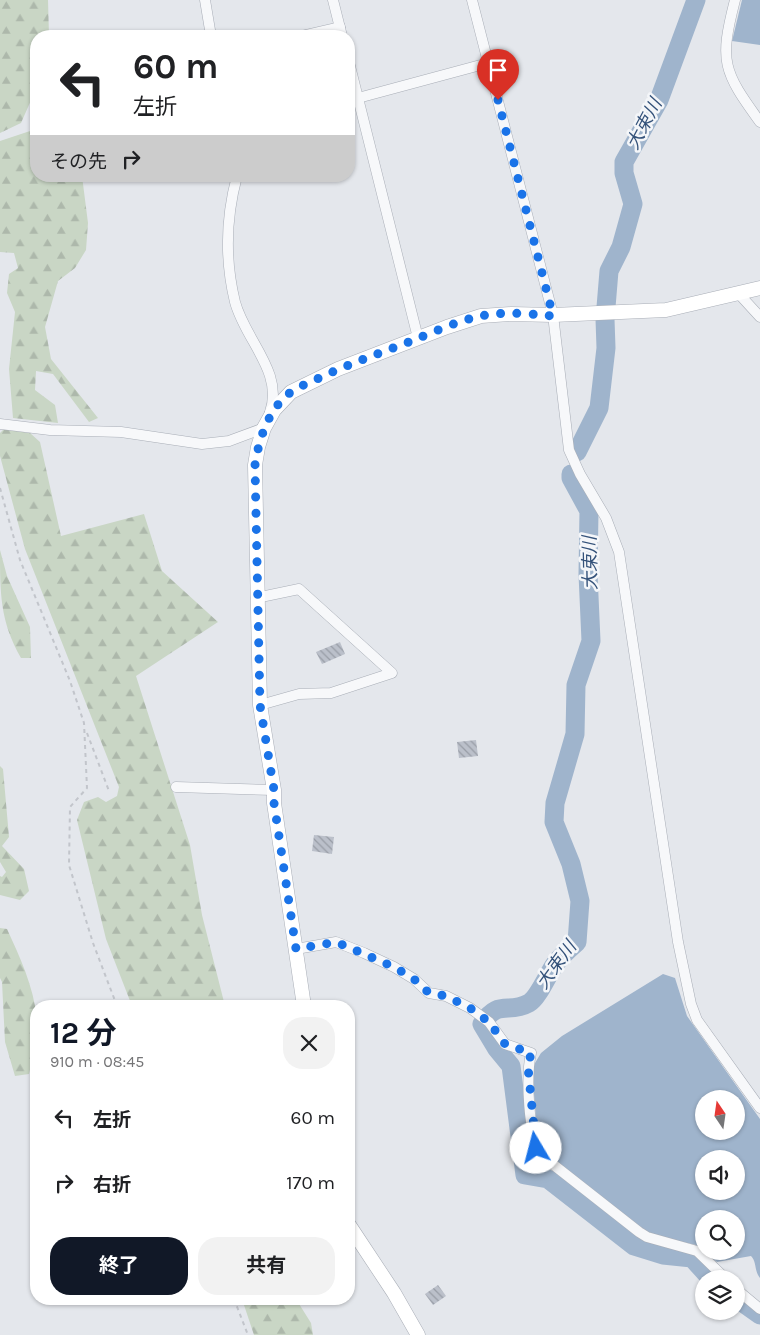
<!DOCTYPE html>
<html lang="ja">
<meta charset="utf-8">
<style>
:root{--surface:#fff;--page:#f2f2f2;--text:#202124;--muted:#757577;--accent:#111827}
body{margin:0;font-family:Karla,"Noto Sans JP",sans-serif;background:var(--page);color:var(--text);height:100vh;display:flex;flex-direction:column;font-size:19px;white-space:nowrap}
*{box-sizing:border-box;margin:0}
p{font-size:16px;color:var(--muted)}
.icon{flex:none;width:28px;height:28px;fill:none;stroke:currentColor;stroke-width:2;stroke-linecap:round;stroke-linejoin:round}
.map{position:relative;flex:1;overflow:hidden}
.details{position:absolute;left:30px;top:1000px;width:325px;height:305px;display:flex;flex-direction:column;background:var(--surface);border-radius:20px;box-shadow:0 1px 4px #0004}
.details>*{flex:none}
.hud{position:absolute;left:30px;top:30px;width:325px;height:152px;border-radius:20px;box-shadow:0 1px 4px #0004;background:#fff;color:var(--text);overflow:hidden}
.needle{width:32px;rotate:347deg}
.tools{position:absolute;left:695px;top:1090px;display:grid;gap:10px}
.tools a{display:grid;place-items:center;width:50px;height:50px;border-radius:50%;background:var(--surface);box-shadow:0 1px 4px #0004;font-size:25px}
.pin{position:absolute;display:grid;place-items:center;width:42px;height:42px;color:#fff;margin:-51px -21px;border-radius:50% 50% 50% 0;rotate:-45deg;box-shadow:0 0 5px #0007}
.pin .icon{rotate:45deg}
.me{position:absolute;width:55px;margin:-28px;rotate:352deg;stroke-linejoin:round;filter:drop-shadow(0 0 4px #0008)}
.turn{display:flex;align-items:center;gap:18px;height:105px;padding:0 20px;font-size:22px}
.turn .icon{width:65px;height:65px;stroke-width:2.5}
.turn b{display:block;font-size:35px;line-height:42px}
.then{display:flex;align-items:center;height:48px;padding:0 20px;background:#0003;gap:10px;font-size:19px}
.round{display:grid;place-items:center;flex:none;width:52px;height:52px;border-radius:20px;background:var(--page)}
.headline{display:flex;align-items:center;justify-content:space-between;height:85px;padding:0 20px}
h1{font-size:30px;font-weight:700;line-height:38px;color:var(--accent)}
.button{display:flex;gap:10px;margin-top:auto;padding:10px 20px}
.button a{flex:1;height:58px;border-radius:20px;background:var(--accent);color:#fff;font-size:20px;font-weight:700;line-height:58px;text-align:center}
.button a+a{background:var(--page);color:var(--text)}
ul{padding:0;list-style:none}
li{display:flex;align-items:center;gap:15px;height:65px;padding:0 20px}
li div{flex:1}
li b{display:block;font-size:19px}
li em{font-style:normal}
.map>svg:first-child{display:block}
</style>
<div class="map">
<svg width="760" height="1335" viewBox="0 0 760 1335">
<defs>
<pattern id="forest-firs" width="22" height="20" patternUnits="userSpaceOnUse" patternTransform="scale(1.25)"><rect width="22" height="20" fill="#c9d6c5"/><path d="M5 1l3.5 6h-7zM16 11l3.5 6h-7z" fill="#adb8ab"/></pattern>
<pattern id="building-back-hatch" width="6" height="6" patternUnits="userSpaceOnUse" patternTransform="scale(1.25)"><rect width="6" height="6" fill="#bbc0ca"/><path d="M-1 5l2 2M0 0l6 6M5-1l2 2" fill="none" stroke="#989da6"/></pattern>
</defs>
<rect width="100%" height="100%" fill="#e4e7ec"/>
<g fill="url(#forest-firs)">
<polygon points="0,0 48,0 49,36 36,36 36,89 21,123 0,133"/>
<polygon points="36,129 36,176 82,176 88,223 86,250 75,268 58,281 45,327 51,359 98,418 89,422 53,374 36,371 35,390 55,405 58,423 13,418 9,369 15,312 7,293 9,274 18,268 14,253 0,252 0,141"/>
<polygon points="4,429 30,433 40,442 61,536 144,514 162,571 218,622 136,676 190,845 202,915 225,1006 132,1006 106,939 77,820 84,802 98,797 106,802 117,796 119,787 25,549 0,456 0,433"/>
<path d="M0 550 7 576 30 627 31 658H21C0 621 0 594 0 550Z"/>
<polygon points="0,766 3,769 9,837 2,846 24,869 29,891 20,900 0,895 0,876 2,877 6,872 0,862"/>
<path d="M0 928 7 929C23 964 42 1004 36 1044 35 1054 31 1064 29 1074L15 1076 5 1042 2 982 0 978Z"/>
<polygon points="242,1299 296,1299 311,1323 313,1335 254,1335"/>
</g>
<g fill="#9fb4cc" fill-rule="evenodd">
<polygon points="742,0 760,0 760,45 732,41"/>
<path d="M663 974 675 978 687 1016 760 1119V1278C754 1271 757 1262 751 1256L717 1262 696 1245 656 1236 644 1230 546 1156 538 1145 532 1068 541 1053 562 1036ZM704 1099H736V1131H704ZM704 1159H736V1191H704ZM704 1219H736V1251H704Z"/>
</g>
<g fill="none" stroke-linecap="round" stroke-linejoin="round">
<g stroke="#9fb4cc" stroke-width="19">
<polyline points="577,452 599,408 606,348 605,319 609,271 621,247 633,204 624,173 624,162 659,100 696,0"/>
<path d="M571 474V478L589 511 588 574 591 641 576 685 575 734 555 803 554 822 571 864 580 901 577 942C569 949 561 956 555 964 548 974 538 998 529 1003 508 1015 499 998 482 1024L497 1049 511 1066 525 1175 548 1179 634 1246 663 1255 692 1258 711 1279"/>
<polyline points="736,1298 760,1315"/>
</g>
</g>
<g fill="url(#building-back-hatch)">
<polygon points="340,642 345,654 322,664 316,652"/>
<polygon points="476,740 478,756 459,758 457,742"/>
<polygon points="314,835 334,837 332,854 312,851"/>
<polygon points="438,1285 446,1296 433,1305 425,1294"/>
</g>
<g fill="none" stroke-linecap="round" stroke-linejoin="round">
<g stroke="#a9aeb7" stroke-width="11">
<g id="street">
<polyline points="205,0 211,36"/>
<polyline points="333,0 342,36"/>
<polyline points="472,0 553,315 569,450 580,474 606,518 619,552 678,942 691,1004 697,1020 760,1108"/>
<path d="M735 0C719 62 723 71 760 122"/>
<polyline points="301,36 340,27"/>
<polyline points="349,62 418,338"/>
<polyline points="358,98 488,63"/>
<path d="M237 176C226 217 225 261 235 302 245 340 284 372 270 412"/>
<polyline points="739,294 760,317"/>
<polyline points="0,424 50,430 121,432 202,444 229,441 264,428 265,425"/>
<polyline points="256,598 299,589 392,673 331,693 299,694 260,705"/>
<polyline points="176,787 274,790"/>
<path d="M296 949 336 942 364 953 394 967 414 979 429 993 446 996 470 1008 489 1022 505 1044 531 1053C526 1076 528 1135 541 1155L639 1232 647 1237 697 1251 726 1279"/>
<polyline points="736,1289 760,1309"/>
</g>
</g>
<g stroke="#a9aeb7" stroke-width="15">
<g id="secondary">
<polyline points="304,1006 274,803 274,790 260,705 255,465 258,447 264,428 274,410 291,392 338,369 447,327 481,316 511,314 553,315 666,310 760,288"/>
<polyline points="349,1225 394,1293 418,1335"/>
</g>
</g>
<g stroke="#c2c5cb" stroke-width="2" stroke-dasharray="4 4" stroke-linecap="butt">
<polyline points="0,488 20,560 70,681 84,723 87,788 70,807 69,865 93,943 117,1006"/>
<polyline points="87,733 109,791"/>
<polyline points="234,1299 248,1335"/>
</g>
<use href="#street" stroke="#f7f8fa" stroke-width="10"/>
<use href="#secondary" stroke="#fff" stroke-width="14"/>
</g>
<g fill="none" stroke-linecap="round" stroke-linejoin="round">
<path stroke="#1a73e8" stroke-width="9" stroke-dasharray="0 16.2" d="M498 100 553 316C530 314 504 311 481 316 456 321 430 334 406 343 375 355 344 366 315 380 307 384 297 387 291 392 268 409 259 439 255 465L260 705 274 790V803L296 949 336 942 364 954 394 967 414 979 429 993 446 996 470 1008 489 1022 505 1044 531 1053 528 1067 536 1148"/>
</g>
<g text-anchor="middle" stroke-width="5" stroke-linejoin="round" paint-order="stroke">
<g font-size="18" font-style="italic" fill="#34527a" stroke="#f4f6f9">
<text transform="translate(644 124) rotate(-62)" y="6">大束川</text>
<text transform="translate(590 563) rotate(-91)" y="6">大束川</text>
<text transform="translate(556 965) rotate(-54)" y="6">大束川</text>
</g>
</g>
</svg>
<div class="tools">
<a><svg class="needle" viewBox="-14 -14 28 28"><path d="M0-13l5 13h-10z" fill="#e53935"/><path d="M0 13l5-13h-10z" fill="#757577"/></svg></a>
<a><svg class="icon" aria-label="sound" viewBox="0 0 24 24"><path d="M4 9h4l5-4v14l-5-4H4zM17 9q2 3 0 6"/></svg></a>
<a><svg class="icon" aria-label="search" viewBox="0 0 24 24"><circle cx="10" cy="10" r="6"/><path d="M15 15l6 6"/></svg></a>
<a><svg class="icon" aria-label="layers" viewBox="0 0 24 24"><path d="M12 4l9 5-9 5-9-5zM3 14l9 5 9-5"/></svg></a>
</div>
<div class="pin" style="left:498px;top:100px;background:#d93025"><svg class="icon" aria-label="arrive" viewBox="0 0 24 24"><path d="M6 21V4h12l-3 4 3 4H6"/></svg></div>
<svg class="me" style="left:536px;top:1148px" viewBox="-20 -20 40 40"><circle r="19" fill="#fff"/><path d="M0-13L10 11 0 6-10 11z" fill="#1a73e8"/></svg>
<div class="hud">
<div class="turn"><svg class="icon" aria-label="left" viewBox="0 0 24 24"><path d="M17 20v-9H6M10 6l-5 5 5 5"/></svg><div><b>60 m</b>左折</div></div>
<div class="then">その先<svg class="icon" aria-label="right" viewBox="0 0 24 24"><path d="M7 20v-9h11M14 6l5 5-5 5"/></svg></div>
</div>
<section class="details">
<div class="headline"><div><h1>12 分</h1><p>910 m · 08:45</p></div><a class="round"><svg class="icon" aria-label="close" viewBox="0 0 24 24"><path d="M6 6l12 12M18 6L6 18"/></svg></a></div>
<ul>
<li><svg class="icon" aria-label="left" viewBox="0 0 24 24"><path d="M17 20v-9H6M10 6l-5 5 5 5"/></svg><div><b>左折</b></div><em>60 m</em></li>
<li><svg class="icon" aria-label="right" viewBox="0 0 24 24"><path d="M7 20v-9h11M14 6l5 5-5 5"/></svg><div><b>右折</b></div><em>170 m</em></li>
</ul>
<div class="button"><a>終了</a><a>共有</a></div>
</section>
</div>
